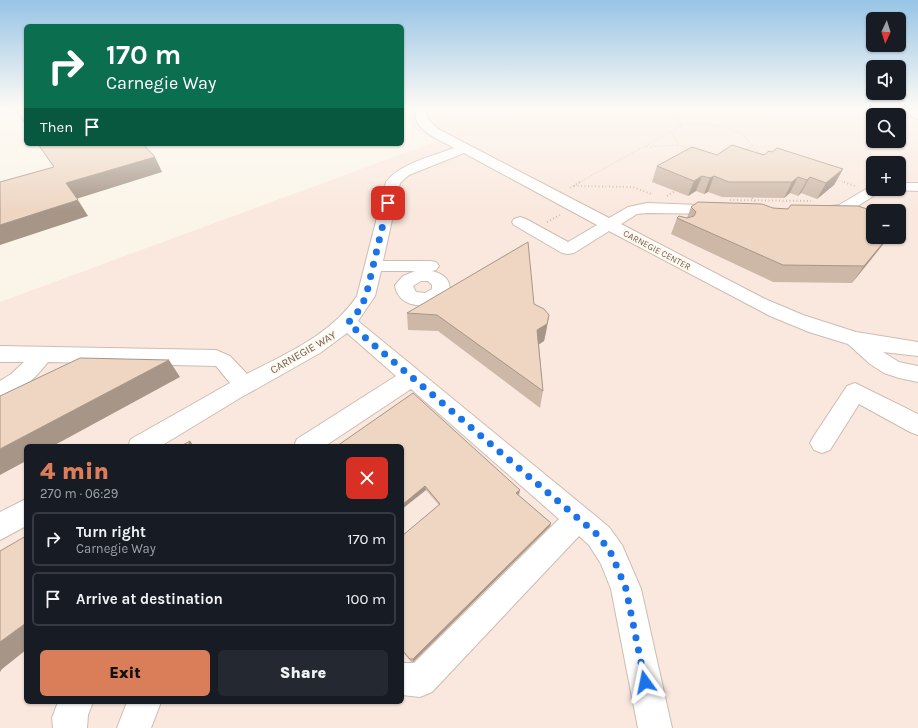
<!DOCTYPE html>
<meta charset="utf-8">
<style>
:root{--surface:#171b24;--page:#242831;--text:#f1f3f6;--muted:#9ea1a6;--line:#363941;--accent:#da7d59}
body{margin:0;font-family:Karla,sans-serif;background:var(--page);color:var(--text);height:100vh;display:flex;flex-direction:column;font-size:15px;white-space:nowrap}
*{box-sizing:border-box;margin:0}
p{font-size:13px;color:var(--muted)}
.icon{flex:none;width:22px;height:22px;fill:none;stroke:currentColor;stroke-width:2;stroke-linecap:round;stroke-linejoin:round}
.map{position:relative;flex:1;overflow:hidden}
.side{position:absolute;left:24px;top:444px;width:380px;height:260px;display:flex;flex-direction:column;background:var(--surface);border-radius:6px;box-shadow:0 1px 3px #0004}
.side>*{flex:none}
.top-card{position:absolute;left:24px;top:24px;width:380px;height:122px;border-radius:6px;box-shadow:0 1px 3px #0004;background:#0b6e4f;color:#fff;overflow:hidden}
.needle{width:26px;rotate:184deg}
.controls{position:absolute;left:866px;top:12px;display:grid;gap:8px}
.controls a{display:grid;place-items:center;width:40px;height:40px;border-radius:6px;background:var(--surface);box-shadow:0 1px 3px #0004;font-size:20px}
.pin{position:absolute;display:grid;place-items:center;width:34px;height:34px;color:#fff;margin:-17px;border-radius:8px;box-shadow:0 2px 6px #0006}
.me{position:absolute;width:44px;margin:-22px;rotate:348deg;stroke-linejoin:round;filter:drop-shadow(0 0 3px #0008)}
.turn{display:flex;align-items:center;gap:14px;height:84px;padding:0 16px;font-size:18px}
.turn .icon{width:52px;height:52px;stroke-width:2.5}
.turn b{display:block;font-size:28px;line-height:34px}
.then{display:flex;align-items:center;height:38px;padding:0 16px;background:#0003;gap:8px;font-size:15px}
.round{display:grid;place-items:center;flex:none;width:42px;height:42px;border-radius:6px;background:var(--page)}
.head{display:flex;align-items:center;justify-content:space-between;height:68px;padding:0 16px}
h1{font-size:24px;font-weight:800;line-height:30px;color:var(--accent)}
.primary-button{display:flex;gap:8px;margin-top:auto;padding:8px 16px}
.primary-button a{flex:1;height:46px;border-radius:6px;background:var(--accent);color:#111;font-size:16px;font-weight:800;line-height:46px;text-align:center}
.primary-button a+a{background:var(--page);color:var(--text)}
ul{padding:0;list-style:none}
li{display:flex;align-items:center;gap:12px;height:54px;margin:0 8px 6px;padding:0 8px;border:2px solid var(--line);border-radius:6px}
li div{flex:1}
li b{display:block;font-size:15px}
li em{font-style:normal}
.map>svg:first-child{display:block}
</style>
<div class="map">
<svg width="918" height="728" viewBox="0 0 918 728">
<rect width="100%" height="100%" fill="#fbf5e9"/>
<path fill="#fae8de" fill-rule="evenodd" d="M408 108H918V728H0V302L437 141 418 132 407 123ZM873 115H899V141H873ZM873 163H899V189H873ZM873 211H899V237H873ZM26 446H402V702H26Z"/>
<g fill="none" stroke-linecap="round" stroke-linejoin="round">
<g stroke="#ccbdb0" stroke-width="2">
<g id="minor">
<path d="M416 108H426L428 119 438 129 609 218 628 207 647 203 725 206 728 209 725 212 720 214 647 213 637 214 621 224 765 299 803 315 856 332 918 342V356L883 352 899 362 918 366V382L899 378 884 373 870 364 848 344 809 332 770 316 609 231 574 253 568 254 562 253 514 225 512 222 514 219 520 217 526 219 568 242 597 225 464 153 409 175 400 183 383 261H430L436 262 439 266 436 270 432 271C444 274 450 279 450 291 438 310 398 312 395 285L403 276 415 271H381L375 296 358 321 609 527 622 545 641 589 672 728H638L611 589 601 564 589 545 579 536 432 692 420 697 402 695V663H414L559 519 411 389 325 446H294L297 439 396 376 347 333 320 353 240 398 161 446H128L131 439 230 383 216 366 48 362C34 379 21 393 0 400V381L11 374 24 362H0V346L216 350 230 356 247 374C287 353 331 335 357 296L386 182C399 164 433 156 454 148 442 141 423 134 417 121 415 117 416 111 416 108ZM421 281H428L432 285V289L425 293 416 292 413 286Z"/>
<polygon points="900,108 913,108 918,111 918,119 914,118"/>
<polygon points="899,183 918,183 918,191 894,190 893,189 899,189"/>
<path d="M873 185V189H881L879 192C860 205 840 220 816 214L813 211 816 208 839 205Z"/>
<polygon points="855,383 918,414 918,435 910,432 859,404 830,450 822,453 814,450 810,443 814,436 847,386"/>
<polygon points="26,499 26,526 0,540 0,512"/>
<polygon points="58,702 93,702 88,715 87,728 53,728 52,718"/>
<polygon points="127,702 161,702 151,728 117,728"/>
</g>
</g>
<g stroke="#d3baa6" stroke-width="1.5" stroke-dasharray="0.5 2" stroke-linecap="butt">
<polyline points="680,124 713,124 742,133 752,146 745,151"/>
<polyline points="671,132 679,145 692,150"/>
<polyline points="752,146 760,154 766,156"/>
<polyline points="645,147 678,145"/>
<polyline points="835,179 847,183"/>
<polyline points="578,183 681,126 670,108"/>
</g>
<g stroke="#d3baa6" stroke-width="2" stroke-dasharray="1 2.5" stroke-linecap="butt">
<polyline points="844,182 855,186"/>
<polyline points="574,186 633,187 651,194"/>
<polyline points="570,188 580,182"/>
<polyline points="667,196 675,191"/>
<polyline points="752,198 759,207"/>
<polyline points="730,200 811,201"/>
<polyline points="547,222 560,215"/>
</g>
<use href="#minor" fill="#fff" fill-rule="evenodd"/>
</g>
<g fill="#cdb8a8">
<polygon points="717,155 843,169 834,185 817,199 801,193 798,196 790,193 784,198 722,197 708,192 704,194 696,191 688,196 652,182 657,166"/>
<polygon points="691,207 773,208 889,237 852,283 773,282 671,234 677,218 687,218"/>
<polygon points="534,304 549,315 546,332 544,341 539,344 543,391 540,408 438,331 408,330 407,313"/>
<polygon points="402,446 519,494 518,495 551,523 550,526 413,662 411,662 402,651 402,536 439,505 426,490 402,509"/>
</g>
<g fill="#a79688">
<polygon points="155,157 162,172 76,199 66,183"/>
<polygon points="843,169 834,185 817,199 826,183"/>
<polygon points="702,176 696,191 688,196 694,181"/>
<polygon points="714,176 708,192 704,194 710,178"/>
<polygon points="798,177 790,193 784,198 792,182"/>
<polygon points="810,177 801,193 798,196 807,180"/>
<polygon points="78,200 88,216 0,245 0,225"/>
<polygon points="888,237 889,237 852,283 864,266"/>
<polygon points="549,315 546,332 544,341 535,347 537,330"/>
<polygon points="169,360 180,377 53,446 26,446 26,461 0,475 0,449"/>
<polygon points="190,441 194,446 188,446"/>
<polygon points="425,486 426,490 402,509 402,505"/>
<polygon points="520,490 519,494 516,497 516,493"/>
<polygon points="551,523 550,526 413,662 413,659"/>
<polygon points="26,623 26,650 2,669 0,672 0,642"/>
</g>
<g fill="#eed6c3" stroke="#a79688">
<polygon points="14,108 26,108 26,125"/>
<polygon points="38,144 143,144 155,157 66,183 78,200 0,225 0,182 54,167"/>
<polygon points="732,145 764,155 769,151 772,152 777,148 843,169 826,183 810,177 807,180 798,177 792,182 729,182 714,176 710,178 702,176 694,181 657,166 692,147 717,155"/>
<polygon points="698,202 762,204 773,208 788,209 791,205 858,206 873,211 873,237 888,237 864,266 783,265 677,218 679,216 687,218 694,216 696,212 691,207"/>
<polygon points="528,242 534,304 544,309 549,315 547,324 537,330 543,391 437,315 407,313"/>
<polygon points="80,358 169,360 0,449 0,396"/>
<polygon points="413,393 520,490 516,493 551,523 413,659 410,659 402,650 402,536 440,504 425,486 402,505 402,446 337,446"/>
<polygon points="190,441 188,446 181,446"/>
<polygon points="26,536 26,623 0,642 0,551"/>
</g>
<linearGradient id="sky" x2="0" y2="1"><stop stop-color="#97c4e6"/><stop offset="0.51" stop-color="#fdfaf5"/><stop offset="1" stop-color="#fdfaf5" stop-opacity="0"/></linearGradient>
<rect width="918" height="210" fill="url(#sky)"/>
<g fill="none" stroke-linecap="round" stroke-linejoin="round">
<polyline stroke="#1a73e8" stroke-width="7" stroke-dasharray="0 12.6" points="388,203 366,296 360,309 348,323 599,536 612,555 626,589 645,682"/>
</g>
<g text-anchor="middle" stroke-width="4" stroke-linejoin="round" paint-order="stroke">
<g font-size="9" fill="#735e4f" stroke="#fef9ef">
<text transform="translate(657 250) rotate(28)" y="3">CARNEGIE CENTER</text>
</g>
<g font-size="11" fill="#735e4f" stroke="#fef9ef">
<text transform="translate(303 352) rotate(-30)" y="4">CARNEGIE WAY</text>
</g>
</g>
</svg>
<div class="controls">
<a><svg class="needle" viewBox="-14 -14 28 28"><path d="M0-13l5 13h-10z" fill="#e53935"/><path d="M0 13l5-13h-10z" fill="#9ea1a6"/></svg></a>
<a><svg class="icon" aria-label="sound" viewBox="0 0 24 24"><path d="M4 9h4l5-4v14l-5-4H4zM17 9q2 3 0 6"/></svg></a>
<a><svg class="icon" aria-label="search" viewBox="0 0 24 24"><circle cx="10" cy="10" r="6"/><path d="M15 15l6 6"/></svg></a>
<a>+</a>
<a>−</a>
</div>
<div class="pin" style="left:388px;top:203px;background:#d93025"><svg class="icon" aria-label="arrive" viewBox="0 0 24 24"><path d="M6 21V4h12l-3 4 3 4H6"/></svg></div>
<svg class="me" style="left:645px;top:682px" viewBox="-20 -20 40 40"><path d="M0-17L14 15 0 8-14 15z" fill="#1a73e8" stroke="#fff" stroke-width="4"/></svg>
<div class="top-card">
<div class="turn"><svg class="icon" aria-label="right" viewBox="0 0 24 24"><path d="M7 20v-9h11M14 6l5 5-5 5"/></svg><div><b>170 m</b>Carnegie Way</div></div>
<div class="then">Then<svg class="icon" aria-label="arrive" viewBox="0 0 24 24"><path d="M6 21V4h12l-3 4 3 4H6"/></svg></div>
</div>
<section class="side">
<div class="head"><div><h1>4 min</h1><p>270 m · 06:29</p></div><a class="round" style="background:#d93025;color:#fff"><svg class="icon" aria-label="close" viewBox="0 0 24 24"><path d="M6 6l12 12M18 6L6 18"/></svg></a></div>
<ul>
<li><svg class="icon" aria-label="right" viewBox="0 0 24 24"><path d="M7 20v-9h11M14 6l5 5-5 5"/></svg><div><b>Turn right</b><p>Carnegie Way</p></div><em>170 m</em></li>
<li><svg class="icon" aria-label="arrive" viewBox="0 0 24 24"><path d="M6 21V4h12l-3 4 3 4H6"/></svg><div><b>Arrive at destination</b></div><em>100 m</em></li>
</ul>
<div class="primary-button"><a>Exit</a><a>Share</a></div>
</section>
</div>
